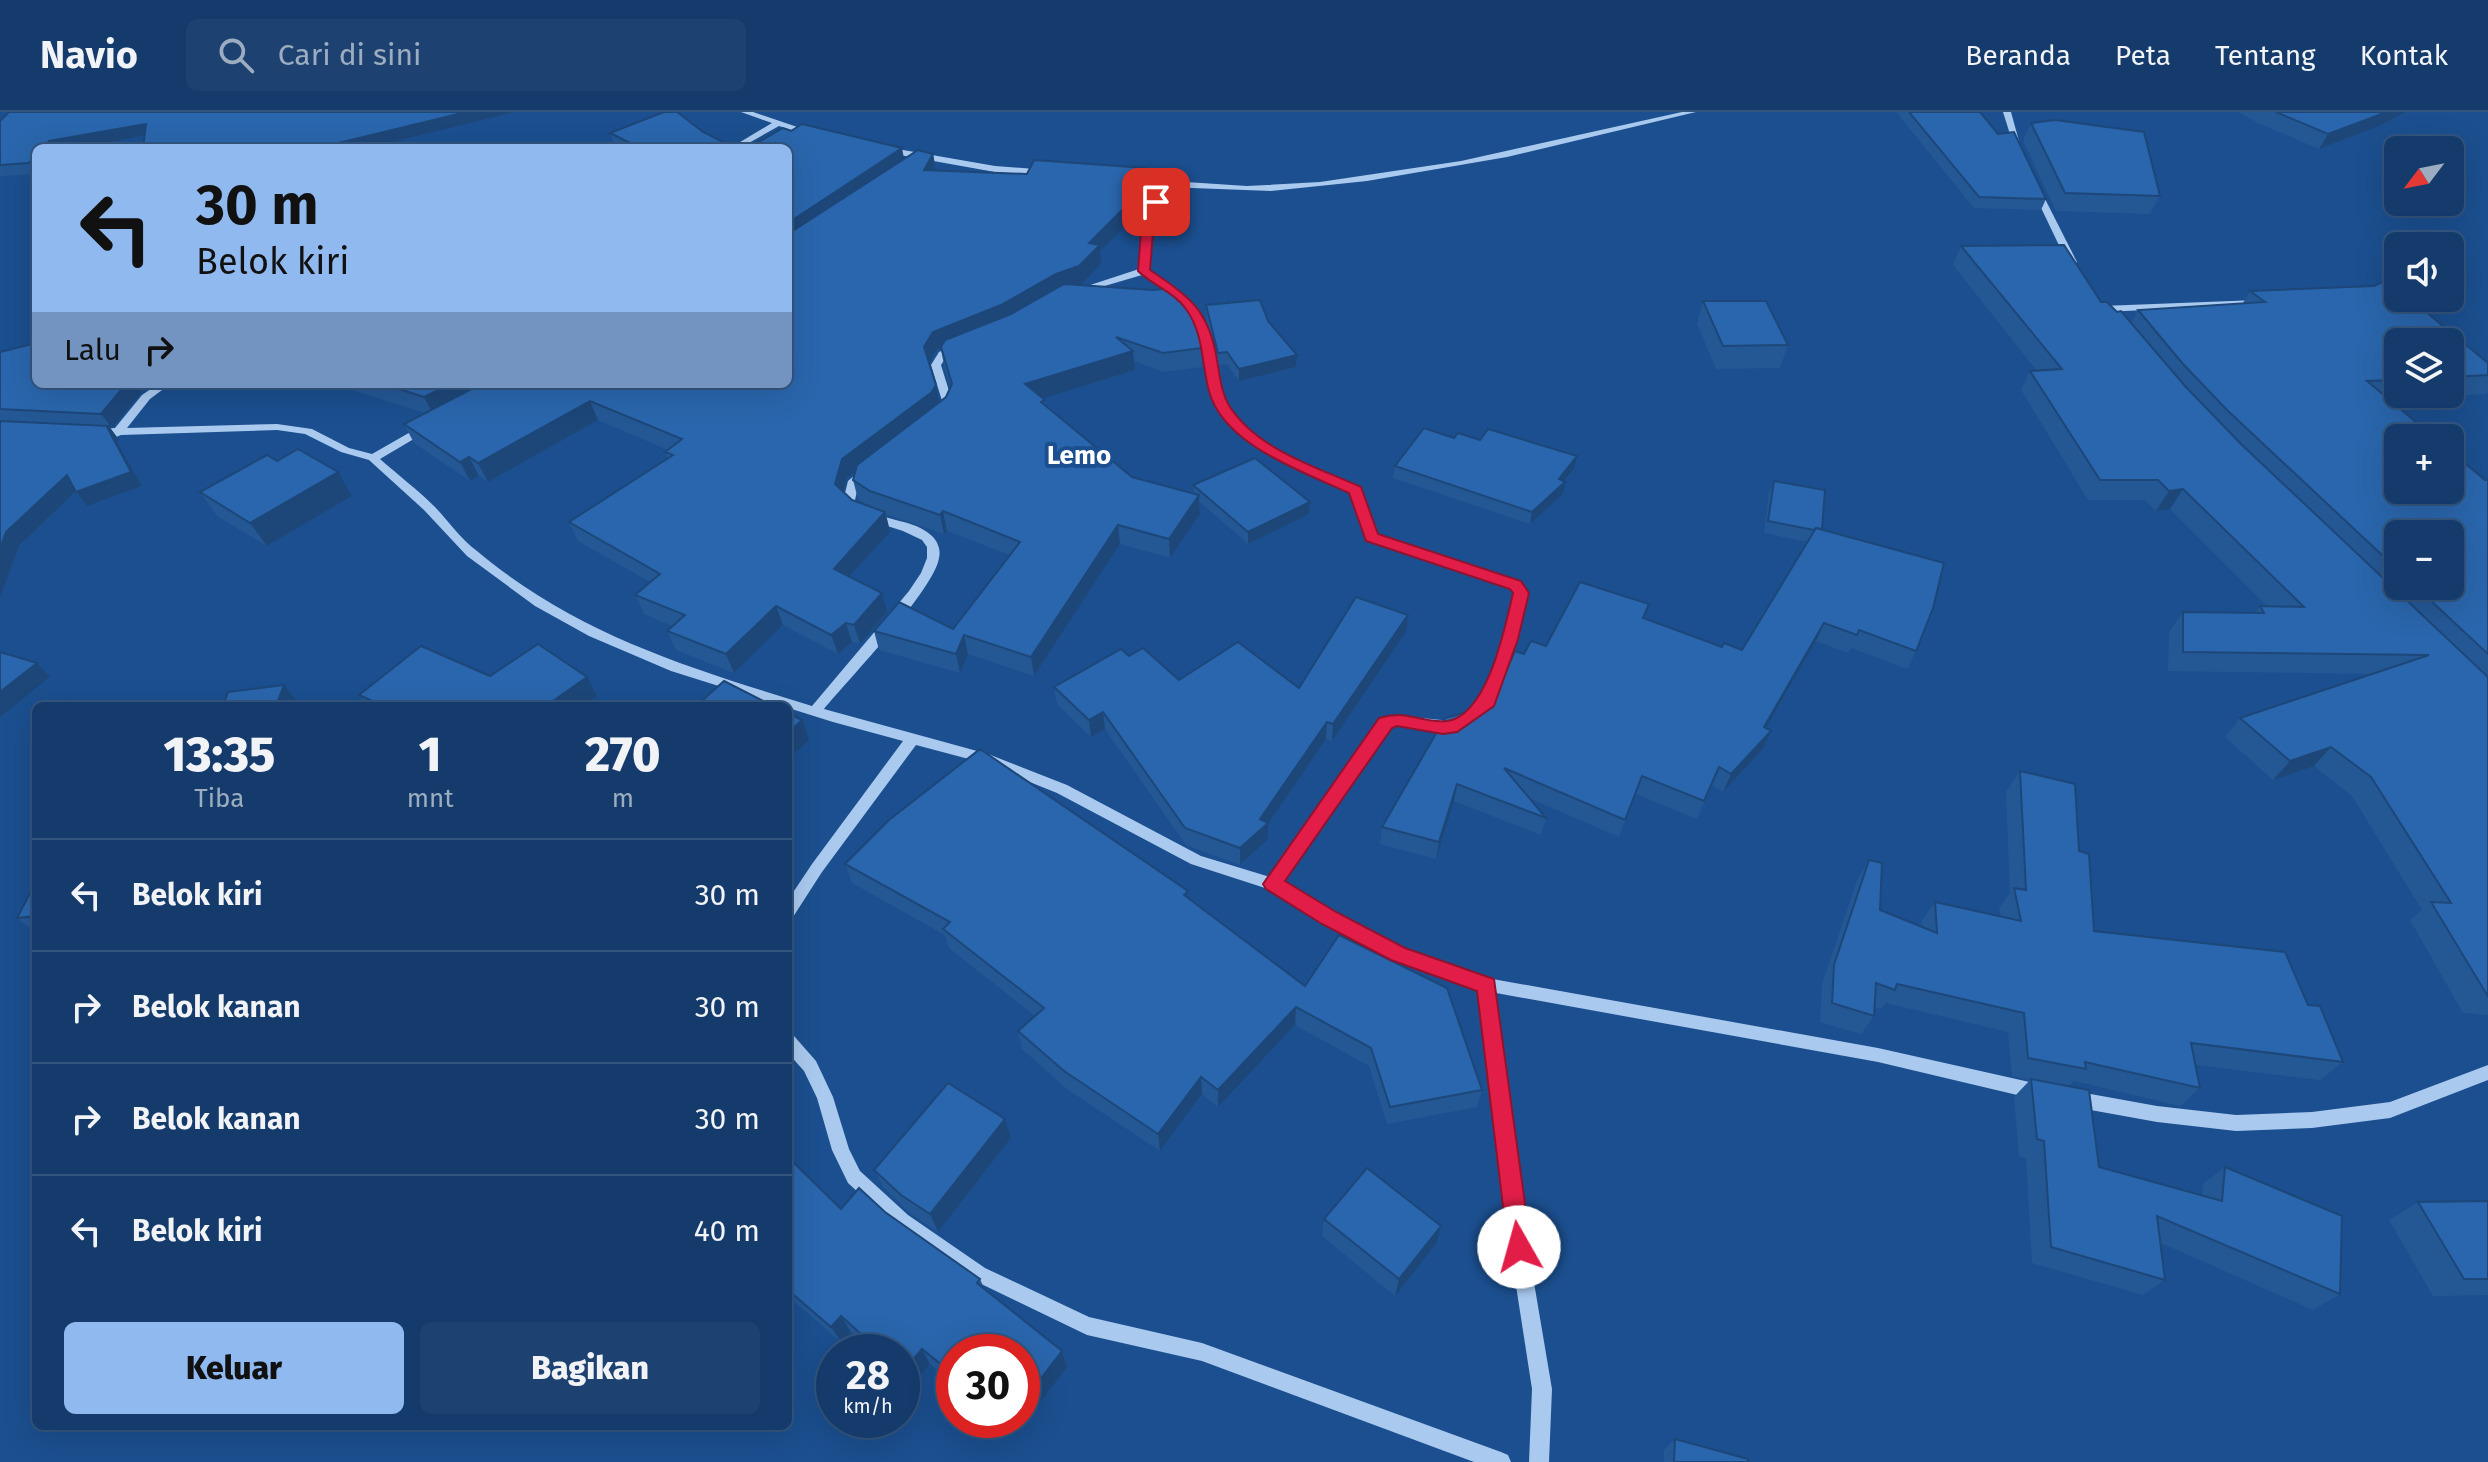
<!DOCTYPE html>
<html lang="id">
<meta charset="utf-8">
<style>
:root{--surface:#143b6b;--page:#1d4271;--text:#f1f3f6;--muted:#9dadc1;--line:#33557e;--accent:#90b9f0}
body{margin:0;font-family:"Fira Sans",sans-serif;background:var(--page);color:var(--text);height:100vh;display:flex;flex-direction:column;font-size:30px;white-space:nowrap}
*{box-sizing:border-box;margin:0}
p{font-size:26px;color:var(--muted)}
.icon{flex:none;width:44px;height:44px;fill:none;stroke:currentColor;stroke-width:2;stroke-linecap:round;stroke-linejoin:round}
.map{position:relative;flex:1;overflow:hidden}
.side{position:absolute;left:32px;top:590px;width:760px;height:728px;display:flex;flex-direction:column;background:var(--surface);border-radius:12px;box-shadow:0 8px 32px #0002,0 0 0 2px var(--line)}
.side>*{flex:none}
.guide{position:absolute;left:32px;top:32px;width:760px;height:244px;border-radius:12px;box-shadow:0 8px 32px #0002,0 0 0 2px var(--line);background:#90b9f0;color:#111;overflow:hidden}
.needle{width:52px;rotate:238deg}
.fabs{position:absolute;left:2384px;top:24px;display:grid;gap:16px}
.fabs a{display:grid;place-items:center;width:80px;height:80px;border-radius:12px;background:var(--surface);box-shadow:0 8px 32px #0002,0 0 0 2px var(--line);font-size:40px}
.speed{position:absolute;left:816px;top:1222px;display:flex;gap:16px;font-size:40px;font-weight:700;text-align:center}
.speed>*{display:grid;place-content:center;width:104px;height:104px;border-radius:50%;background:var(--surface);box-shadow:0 8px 32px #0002,0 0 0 2px var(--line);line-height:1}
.speed small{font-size:20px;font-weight:400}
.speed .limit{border:12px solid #d22;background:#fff;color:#111}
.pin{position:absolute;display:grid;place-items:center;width:68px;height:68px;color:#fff;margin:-34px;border-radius:16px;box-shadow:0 4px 12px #0006}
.me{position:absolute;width:88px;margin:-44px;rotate:353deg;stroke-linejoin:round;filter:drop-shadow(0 0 6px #0008)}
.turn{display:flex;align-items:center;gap:28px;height:168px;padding:0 32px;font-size:36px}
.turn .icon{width:104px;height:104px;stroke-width:2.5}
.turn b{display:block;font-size:56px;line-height:68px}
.then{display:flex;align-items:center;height:76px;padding:0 32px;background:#0003;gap:16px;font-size:30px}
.eta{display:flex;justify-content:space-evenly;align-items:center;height:136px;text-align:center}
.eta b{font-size:48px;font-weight:800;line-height:56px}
.primary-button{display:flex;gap:16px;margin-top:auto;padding:16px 32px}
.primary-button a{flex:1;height:92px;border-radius:12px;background:var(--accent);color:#111;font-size:32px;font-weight:800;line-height:92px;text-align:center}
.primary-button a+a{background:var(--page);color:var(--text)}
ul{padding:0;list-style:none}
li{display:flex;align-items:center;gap:24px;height:112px;padding:0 32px;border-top:2px solid var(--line)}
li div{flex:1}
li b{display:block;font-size:30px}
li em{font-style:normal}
header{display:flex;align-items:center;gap:48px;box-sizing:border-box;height:112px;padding:0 40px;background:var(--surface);border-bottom:2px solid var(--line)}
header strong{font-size:38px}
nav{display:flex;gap:44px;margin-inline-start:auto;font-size:28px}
.search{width:560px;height:72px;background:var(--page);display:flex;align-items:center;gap:20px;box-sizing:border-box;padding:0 28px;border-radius:12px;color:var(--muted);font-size:30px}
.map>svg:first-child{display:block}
</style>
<header>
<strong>Navio</strong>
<div class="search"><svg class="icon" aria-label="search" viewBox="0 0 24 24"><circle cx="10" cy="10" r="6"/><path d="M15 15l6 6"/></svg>Cari di sini</div>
<nav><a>Beranda</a><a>Peta</a><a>Tentang</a><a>Kontak</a></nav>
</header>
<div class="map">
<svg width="2488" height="1350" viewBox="0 0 2488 1350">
<rect width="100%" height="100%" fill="#1b4f8f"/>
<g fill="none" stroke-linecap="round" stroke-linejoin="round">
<g fill="#a9c9ee" fill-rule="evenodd">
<polygon points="741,0 753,0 815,21 811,24 779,14 740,36 730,36 772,11"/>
<path d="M1682 0H1696L1507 45 1367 69 1271 79 1166 75 1153 108 1149 158C1166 173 1189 181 1201 201 1218 230 1210 268 1229 296 1259 338 1315 355 1360 375L1376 424 1519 470 1527 481C1520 511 1507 590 1478 603L1471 598 1482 584 1494 559 1515 481 1511 476 1367 429 1351 380C1303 359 1240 339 1215 289 1200 261 1209 221 1187 196 1174 182 1156 174 1142 163L1074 183 1069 180 1139 157 1143 108 1158 74 1128 71 1124 68 1125 66 1247 74 1320 70 1461 49Z"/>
<polygon points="2003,0 2011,0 2022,40 2015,38"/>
<polygon points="886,35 995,54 1048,58 1052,61 1048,64 995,60 883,40 882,38"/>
<polygon points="2037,76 2041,79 2077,150 2075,152 2067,150 2033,79"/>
<polygon points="2257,188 2262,191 2260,193 2102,200 2097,197 2102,194"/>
<polygon points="958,231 963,234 962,236 947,244 941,253 953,292 946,305 942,306 937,303 943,292 931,253 939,240"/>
<path d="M158 272H170L150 287 127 316 277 312 312 317 349 336 372 342 421 314H429V318L380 347C398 363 418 378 435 395 449 410 461 427 477 439 577 523 690 556 812 594L909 479 921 461 927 446V435L922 428 903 419 862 406 843 389 848 369 863 356H871V360L859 370 855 388C877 412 911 404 932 424 938 430 941 438 939 446 934 478 848 568 824 597L988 642 1067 673 1201 744 1270 765 1381 608 1403 604 1460 610 1462 614 1460 618C1436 623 1414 611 1390 615L1282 770 1334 802 1403 837 1487 866 1878 936 2038 972 2044 975 2046 980 2044 985 2038 988 1878 950 1496 881 1528 1135 1552 1277 1549 1350H1529L1532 1277 1510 1135 1480 877 1393 847 1324 810 1268 777 1191 752 1057 681 980 650 916 633 822 760 793 805 788 807V788L812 752 903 629 833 610 671 559 589 524 535 494 467 444 424 398 369 348 341 340 305 322 277 318 121 323 116 325 94 322V318L115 316 142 283Z"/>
<polygon points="788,922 794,924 816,949 833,985 849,1037 860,1059 908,1103 985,1156 1089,1205 1202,1231 1501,1340 1508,1343 1511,1350 1474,1350 1202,1249 1087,1223 973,1168 896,1115 848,1071 832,1038 817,986 804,959 788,941"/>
<polygon points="2488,953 2488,968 2390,1006 2312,1016 2236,1019 2157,1010 2074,995 2068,992 2066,987 2068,982 2074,979 2157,994 2236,1003 2312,1000 2390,990"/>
</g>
</g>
<g fill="#245895" fill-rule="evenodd">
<polygon points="9,0 515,0 368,36 145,24 80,36 36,36 36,62 0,64 0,9"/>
<polygon points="1896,0 1980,0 2046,87 2041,98 1974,96"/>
<polygon points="2239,0 2405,0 2379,14 2319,37 2258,11"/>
<polygon points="2031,11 2160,84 2150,102 2056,99 2023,29"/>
<polygon points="703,20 735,36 616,36 610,21"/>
<path d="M788 36 904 47 933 42 936 58 1147 74 1132 108 1100 139 1102 151 1081 173 1178 189 1202 236V255L1164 260 1134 249 1135 258 1043 286 1045 288 1046 293 1132 365 1194 381 1193 373 1310 390 1309 402 1248 432 1200 390V402L1170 446 1120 432 1034 564 968 542 960 561 879 538 874 519 953 517 1010 443 947 419 944 422 886 402 890 420 849 465 887 500 860 532 852 530 838 542 783 513 734 561 676 538 667 519 672 514 644 502 635 483 650 470 578 429 569 410 668 347 665 340 668 338 598 308 488 370 479 364 470 369 414 331 404 312 425 301 333 272H788ZM941 237 944 253 951 275 946 285 939 290 929 252 936 238ZM855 360 853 368 858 387 868 394 852 388 844 380 847 366Z"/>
<path d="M2064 133 2101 190H2107L2117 200 2121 199 2131 211 2138 198 2243 191 2250 179 2374 174 2387 168 2398 177V186H2409L2488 251V280L2487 282 2388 287 2435 326H2398V378H2450V339L2485 368H2488V903L2463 901 2410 808 2422 798 2352 684 2314 654 2273 668 2225 625 2240 606 2372 562 2168 559 2169 520 2183 500 2255 501 2260 494 2268 495 2170 397 2156 399 2145 388H2088L2021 278 2030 259H2037L1953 153 1961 134ZM2398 230H2450V282H2398ZM2398 422H2450V474H2398Z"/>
<polygon points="1703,189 1788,233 1780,256 1716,257 1697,212"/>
<polygon points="1206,193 1268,209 1297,243 1296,255 1239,269 1227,252 1218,253 1206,205"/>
<polygon points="0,240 36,272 143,272 141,281 110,316 119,328 117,330 142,374 87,394 75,380 19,434 0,486"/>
<polygon points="1454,326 1574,356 1564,369 1563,382 1530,412 1393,366 1395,354"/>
<polygon points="1774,369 1822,417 1916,539 1907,557 1851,536 1848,541 1816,529 1766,616 1771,619 1763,637 1723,680 1712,673 1697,707 1636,682 1619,725 1529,686 1546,706 1541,723 1454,689 1436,747 1380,732 1382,715 1471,599 1488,586 1524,542 1546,534 1645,507 1722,535 1742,538 1807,430 1764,421 1769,381"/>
<polygon points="200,380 352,384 267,434 217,404"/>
<polygon points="1408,503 1406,520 1332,629 1326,627 1268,712 1268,727 1240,753 1186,733 1105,617 1091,625 1057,592 1054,575 1129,544 1179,568 1299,576"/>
<polygon points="490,564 587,565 597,584 584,594 366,594 359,583"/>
<polygon points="2020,659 2079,739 2094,819 2308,893 2343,950 2320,968 2196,953 2200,976 2180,994 2074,969 2069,974 2099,1055 2202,1083 2203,1072 2225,1055 2340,1182 2313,1198 2161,1131 2165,1168 2143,1183 2032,1151 2026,1046 2019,1045 2014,985 2030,968 2012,964 2008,920 1886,891 1881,897 1875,895 1874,904 1861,922 1820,910 1822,872 1857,768 1869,748 1880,798 1922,815 1921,810 1935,790 2001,805 1999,796 2010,781 2006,680"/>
<polygon points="845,752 1189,787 1305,874 1482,978 1477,995 1387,1012 1369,954 1295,913 1218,995 1202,982 1160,1039 1067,977 1022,937 1018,919 1035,904 949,836 945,823 852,771"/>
<polygon points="36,771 36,821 17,806"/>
<polygon points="1005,1007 1011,1026 938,1120 910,1101 884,1076 874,1058"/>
<polygon points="788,1050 841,1097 885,1100 980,1167 984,1176 1062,1239 1067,1255 1015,1323 997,1308 1022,1308 954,1240 954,1272 930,1252 912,1274 902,1266 902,1240 873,1240 851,1220 842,1231 788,1184"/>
<polygon points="2488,1089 2488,1183 2433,1184 2389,1108 2418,1090"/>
<polygon points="1324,1107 1436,1132 1395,1184 1322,1124"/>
<polygon points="1675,1327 1748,1350 1664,1350 1664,1338"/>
</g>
<g fill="#1d4779">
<polygon points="466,0 515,0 368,36 318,36"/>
<polygon points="2387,0 2405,0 2379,14 2319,37 2328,22"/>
<polygon points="146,12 153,22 80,36 43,36 49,29"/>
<polygon points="902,36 905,52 788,125 788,111"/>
<polygon points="933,42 936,60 924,58"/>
<polygon points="36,44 36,61 29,51"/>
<polygon points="1146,56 1147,74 1132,108 1100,139 1102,151 1081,173 1004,211 936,238 928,254 924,235 933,220 1089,131"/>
<polygon points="1133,239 1135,258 1028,291 1025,272"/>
<polygon points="1297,243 1296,255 1239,269 1239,257"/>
<polygon points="126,272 143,272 141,281 112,316 101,302"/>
<polygon points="451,272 500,272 434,304 424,285"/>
<polygon points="936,273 940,292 936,299 847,366 841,391 835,372 842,347"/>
<polygon points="590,289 598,308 488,370 478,351"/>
<polygon points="109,314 119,328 117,330 142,374 87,394 76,380 107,315"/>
<polygon points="1577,344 1574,356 1560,374 1565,370 1563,382 1530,412 1532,400"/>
<polygon points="469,345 479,364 470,369 460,350"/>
<polygon points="338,360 352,384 267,434 250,411"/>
<polygon points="67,363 78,377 19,434 0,486 0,437 6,420"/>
<polygon points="2183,377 2170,397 2156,399 2169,379"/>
<polygon points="1199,383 1200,402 1170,446 1169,427"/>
<polygon points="1310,390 1309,402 1248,432 1248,420"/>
<polygon points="943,399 947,419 944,422 940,403"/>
<polygon points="885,400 890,420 839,476 834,457"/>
<polygon points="1118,413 1120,432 1034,564 1031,545"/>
<polygon points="882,481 887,500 860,532 854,513"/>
<polygon points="776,494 783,513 734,561 726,542"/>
<polygon points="1408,503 1406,520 1332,629 1333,612"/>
<polygon points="846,511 852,530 838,542 831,523"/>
<polygon points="1824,511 1816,529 1756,633 1764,615"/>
<polygon points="964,523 968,542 960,561 956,542"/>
<polygon points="37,551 50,565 0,605 0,580"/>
<polygon points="587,565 597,584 584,594 546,594"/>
<polygon points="284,573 300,594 276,594"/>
<polygon points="1103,600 1105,617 1091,625 1089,608"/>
<polygon points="802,608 809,628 788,647 788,621"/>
<polygon points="1327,610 1326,627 1268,712 1268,727 1240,753 1240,736"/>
<polygon points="1771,619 1763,637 1723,680 1731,662"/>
<polygon points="2331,635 2314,654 2273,668 2290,649"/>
<polygon points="1457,672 1454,689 1436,747 1439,730"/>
<polygon points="1296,895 1295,913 1218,995 1218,978"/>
<polygon points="1201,965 1202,982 1160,1039 1158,1022"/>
<polygon points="1005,1007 1011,1026 938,1120 930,1102"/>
<polygon points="1441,1114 1436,1132 1395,1184 1399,1167"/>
<polygon points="841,1204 851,1220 842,1231 831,1215"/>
<polygon points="922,1237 930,1252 912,1274 903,1259"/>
<polygon points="1062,1239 1067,1255 1015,1323 1008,1309 1022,1308 1022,1291"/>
</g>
<g fill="#2a66ad" stroke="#1d4779" stroke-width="2">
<polygon points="9,0 466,0 318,36 143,36 146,12 49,29 43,36 36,36 36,44 29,51 0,53 0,9"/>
<polygon points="664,0 677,0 703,20 735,36 640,36 610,21"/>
<polygon points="1909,0 1980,0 1998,22 2014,20 2046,87 1979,85"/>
<polygon points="2276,0 2387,0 2328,22"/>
<polygon points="2055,8 2144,20 2160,84 2065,81 2031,11"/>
<polygon points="802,12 902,36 788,111 788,36 748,36 783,16 791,19"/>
<polygon points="918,38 933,42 924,58 1027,62 1034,48 1146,56 1130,90 1089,131 1100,133 1079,154 1056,162 1001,193 933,220 924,235 936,273 932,280 842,347 835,372 852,388 885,400 834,457 882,481 854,513 846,511 831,523 776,494 726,542 667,519 685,503 635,483 660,462 569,410 673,343 665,340 682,327 590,289 478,351 469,345 460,350 404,312 481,272 788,272 788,127 790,126 788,125 788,122"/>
<polygon points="2064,133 2101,190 2107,190 2117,200 2121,199 2185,274 2241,332 2488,565 2488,884 2487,883 2431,790 2451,791 2371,665 2331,635 2290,649 2240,606 2429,543 2183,540 2183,500 2264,501 2260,494 2304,495 2183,377 2169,379 2158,368 2100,368 2030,259 2062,257 1961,134"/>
<polygon points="2387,168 2398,177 2398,186 2409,186 2488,251 2488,263 2450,265 2450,230 2398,230 2398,268 2367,269 2435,326 2398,326 2398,378 2450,378 2450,339 2485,368 2488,368 2488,542 2415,474 2450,474 2450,422 2398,422 2398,458 2227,298 2183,252 2138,198 2265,190 2250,179 2374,174"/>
<polygon points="1064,172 1153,178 1173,176 1178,189 1191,189 1202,236 1163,241 1116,225 1133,239 1025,272 1045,288 1041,290 1132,365 1199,383 1169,427 1118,413 1031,545 964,523 956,542 874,519 899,490 953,517 1020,430 943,399 940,403 870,379 853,368 857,353 946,285 952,272 941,235 945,228 1011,202"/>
<polygon points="1260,188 1268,209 1297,243 1239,257 1227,240 1218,241 1206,193"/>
<polygon points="1703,189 1766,189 1788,233 1723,234"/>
<polygon points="36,231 36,272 126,272 101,302 0,297 0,240"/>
<polygon points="383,272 451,272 424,285"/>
<polygon points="0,309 109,314 107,315 131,360 76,380 67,363 6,420 0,437"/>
<polygon points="1424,316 1454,326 1458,321 1480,328 1488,317 1577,344 1559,367 1565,370 1532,400 1395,354"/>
<polygon points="298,337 338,360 250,411 200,380 267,343 277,349"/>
<polygon points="1255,346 1310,390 1248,420 1193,373"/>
<polygon points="1774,369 1825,378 1822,417 1816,416 1814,418 1768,409"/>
<polygon points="1816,416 1944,451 1933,496 1916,539 1859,518 1857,523 1824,511 1764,615 1771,619 1731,662 1719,655 1704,689 1642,664 1625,708 1504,656 1546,706 1457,672 1439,730 1382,715 1445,606 1471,599 1488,586 1502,568 1515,539 1524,542 1531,529 1546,534 1580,470 1649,492 1643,506 1722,535 1724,531 1742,538"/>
<polygon points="1356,485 1408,503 1333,612 1327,610 1260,707 1268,711 1240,736 1185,716 1103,600 1089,608 1054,575 1121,537 1129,544 1143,536 1179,568 1238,530 1299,576"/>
<polygon points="538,532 587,565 546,594 383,594 359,583 421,534 490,564"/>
<polygon points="0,540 37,551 0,580"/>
<polygon points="724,569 773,594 696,594"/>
<polygon points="284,573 276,594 223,594 228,580"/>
<polygon points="788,601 802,608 788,621"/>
<polygon points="980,637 1188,779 1184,783 1305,874 1339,823 1447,876 1482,978 1390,995 1371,936 1296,895 1218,978 1201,965 1158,1022 1064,959 1018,919 1044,896 943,817 950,810 845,752 889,708"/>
<polygon points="2020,659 2075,672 2079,739 2089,742 2094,819 2285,840 2308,893 2320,894 2343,950 2191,931 2200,976 2085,950 2086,957 2028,946 2024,901 1897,872 1895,878 1876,871 1874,904 1832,891 1834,853 1869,748 1882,751 1880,798 1937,821 1935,790 2021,809 2014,776 2026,778"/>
<polygon points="36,770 36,804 17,806"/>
<polygon points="2031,967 2089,978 2099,1055 2222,1089 2225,1055 2342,1104 2340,1182 2157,1104 2165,1168 2051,1135 2044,1029 2037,1027"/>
<polygon points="948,971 1005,1007 930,1102 901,1083 874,1058"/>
<polygon points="791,1048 841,1097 859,1076 885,1100 980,1167 977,1171 1062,1239 1022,1291 1022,1240 954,1240 954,1263 922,1237 903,1259 902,1240 881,1240 841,1204 831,1215 788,1178 788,1050"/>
<polygon points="1367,1056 1441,1114 1399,1167 1324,1107"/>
<polygon points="2488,1089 2488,1167 2464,1167 2418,1090"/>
<polygon points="1675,1327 1748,1347 1748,1350 1674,1350"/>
</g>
<path fill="#e11d48" stroke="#92132f" stroke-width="2" d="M1151 88 1161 90 1154 108 1150 158C1190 185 1209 198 1217 248 1220 264 1221 281 1230 295 1258 338 1317 355 1361 375L1378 422 1521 469 1529 481 1518 527 1494 594 1457 620 1443 622 1397 614 1392 616 1285 769 1336 800 1405 836 1494 867 1531 1135 1528 1143 1519 1146 1511 1143 1508 1135 1477 879 1391 848 1322 812 1266 777 1263 772 1379 606C1409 597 1422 612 1447 609 1488 603 1505 515 1513 481L1510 477 1366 429 1349 381C1304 360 1223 333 1209 279 1201 250 1204 222 1186 197 1174 180 1152 173 1138 159L1142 108Z"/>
<g text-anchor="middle" stroke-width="8" stroke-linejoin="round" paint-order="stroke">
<g font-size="26" font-weight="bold" fill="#fff" stroke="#1b4f8f">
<text x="1079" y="352">Lemo</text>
</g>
</g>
</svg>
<div class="fabs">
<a><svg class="needle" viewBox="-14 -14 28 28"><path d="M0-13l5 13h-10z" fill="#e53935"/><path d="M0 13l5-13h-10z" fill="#9dadc1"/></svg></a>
<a><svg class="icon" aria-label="sound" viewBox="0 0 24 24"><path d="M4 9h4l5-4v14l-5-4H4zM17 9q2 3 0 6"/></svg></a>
<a><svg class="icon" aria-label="layers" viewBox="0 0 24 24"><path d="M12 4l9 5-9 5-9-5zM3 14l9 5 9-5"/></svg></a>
<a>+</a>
<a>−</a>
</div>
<div class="speed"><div>28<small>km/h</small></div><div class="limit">30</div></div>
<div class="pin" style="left:1156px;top:90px;background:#d93025"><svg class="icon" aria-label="arrive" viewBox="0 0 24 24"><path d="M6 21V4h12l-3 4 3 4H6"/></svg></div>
<svg class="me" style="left:1519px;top:1135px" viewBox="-20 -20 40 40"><circle r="19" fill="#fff"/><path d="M0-13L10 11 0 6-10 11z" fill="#e11d48"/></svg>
<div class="guide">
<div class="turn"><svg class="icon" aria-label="left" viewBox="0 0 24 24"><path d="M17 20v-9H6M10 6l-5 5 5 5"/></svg><div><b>30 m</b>Belok kiri</div></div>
<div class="then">Lalu<svg class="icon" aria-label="right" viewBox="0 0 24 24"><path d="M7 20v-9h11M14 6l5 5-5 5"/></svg></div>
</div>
<section class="side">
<div class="eta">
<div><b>13:35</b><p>Tiba</p></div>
<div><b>1</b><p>mnt</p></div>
<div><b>270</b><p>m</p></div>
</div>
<ul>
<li><svg class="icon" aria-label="left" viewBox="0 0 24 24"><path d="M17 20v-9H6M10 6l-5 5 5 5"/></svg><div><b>Belok kiri</b></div><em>30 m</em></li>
<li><svg class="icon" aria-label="right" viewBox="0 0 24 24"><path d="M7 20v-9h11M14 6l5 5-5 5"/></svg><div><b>Belok kanan</b></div><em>30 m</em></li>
<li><svg class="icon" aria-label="right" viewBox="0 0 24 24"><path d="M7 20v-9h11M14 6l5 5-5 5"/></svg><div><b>Belok kanan</b></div><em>30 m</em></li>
<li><svg class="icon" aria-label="left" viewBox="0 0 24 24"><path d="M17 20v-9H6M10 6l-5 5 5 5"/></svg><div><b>Belok kiri</b></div><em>40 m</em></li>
</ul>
<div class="primary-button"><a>Keluar</a><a>Bagikan</a></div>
</section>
</div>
